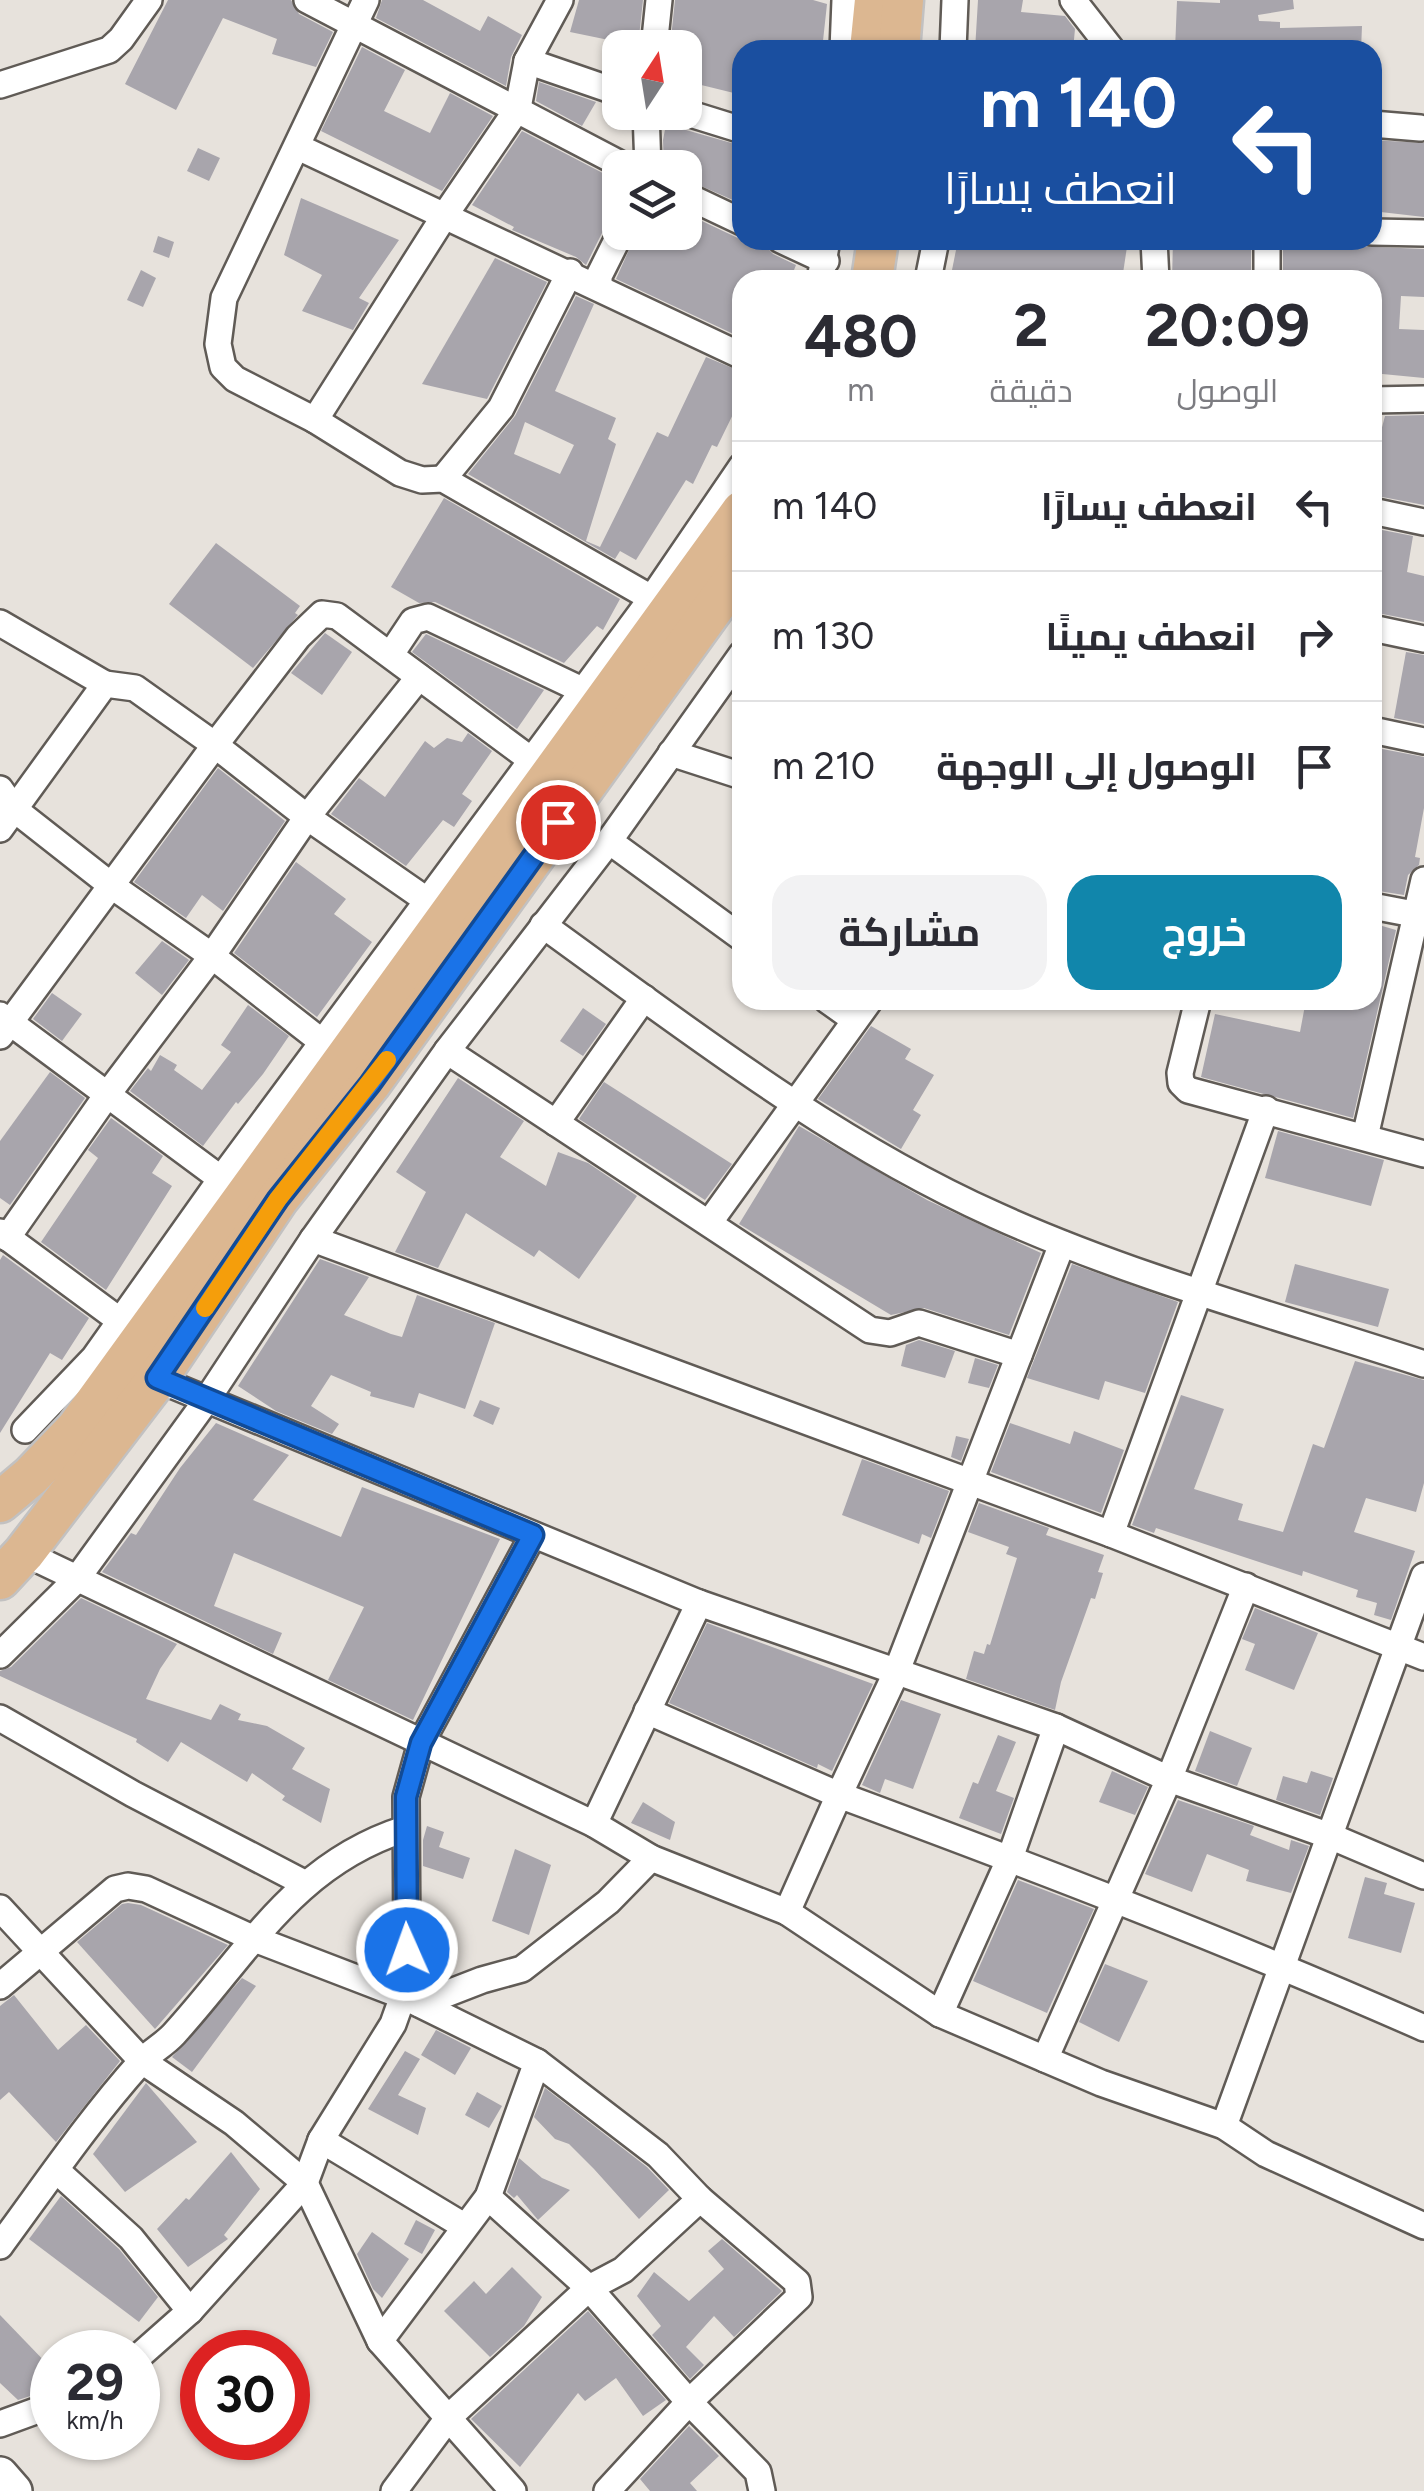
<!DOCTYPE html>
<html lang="ar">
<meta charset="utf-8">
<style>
:root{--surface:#fff;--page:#f2f2f3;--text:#2b2b33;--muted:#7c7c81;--line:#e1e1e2;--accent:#1186ab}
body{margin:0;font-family:Figtree,Cairo,sans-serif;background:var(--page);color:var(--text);direction:rtl;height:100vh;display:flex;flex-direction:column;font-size:38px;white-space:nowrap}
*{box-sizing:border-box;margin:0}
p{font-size:32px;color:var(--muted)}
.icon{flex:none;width:55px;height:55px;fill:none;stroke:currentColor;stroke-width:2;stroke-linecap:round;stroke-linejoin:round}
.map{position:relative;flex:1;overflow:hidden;direction:ltr}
.drawer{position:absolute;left:732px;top:270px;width:650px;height:740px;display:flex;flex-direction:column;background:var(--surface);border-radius:30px;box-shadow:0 2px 8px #0004;direction:rtl}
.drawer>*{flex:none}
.guide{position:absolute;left:732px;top:40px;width:650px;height:210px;border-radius:30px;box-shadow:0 2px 8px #0004;direction:rtl;background:#1a4fa0;color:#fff;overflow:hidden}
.needle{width:65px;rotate:12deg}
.controls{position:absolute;left:602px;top:30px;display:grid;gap:20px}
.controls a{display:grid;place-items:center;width:100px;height:100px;border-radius:20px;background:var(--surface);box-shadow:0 2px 8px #0004;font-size:50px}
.speed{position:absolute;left:30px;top:2330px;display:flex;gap:20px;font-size:50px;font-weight:700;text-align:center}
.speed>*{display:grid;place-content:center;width:130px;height:130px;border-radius:50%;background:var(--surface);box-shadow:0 2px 8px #0004;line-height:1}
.speed small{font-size:25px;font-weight:400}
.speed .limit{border:15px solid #d22;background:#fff;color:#111}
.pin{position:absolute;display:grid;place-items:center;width:85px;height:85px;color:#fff;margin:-42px;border:5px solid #fff;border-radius:50%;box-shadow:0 2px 10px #0007}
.me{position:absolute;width:110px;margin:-55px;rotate:358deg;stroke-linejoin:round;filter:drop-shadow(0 0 8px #0008)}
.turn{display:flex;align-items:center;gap:35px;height:210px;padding:0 40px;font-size:45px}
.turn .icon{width:130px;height:130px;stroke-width:2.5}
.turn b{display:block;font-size:70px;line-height:85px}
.eta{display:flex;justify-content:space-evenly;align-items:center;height:170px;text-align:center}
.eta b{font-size:60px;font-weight:700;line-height:70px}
.primary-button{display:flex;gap:20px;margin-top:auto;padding:20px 40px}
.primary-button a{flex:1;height:115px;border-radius:30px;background:var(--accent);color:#fff;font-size:40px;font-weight:700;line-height:115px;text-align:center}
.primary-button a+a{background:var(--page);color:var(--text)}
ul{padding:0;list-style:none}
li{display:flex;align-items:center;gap:30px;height:130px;padding:0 40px;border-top:2px solid var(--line)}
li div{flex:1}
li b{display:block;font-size:38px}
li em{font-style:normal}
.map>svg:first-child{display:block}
</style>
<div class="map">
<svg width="1424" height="2491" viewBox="0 0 1424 2491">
<rect width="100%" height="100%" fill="#e7e2dc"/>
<g fill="#a8a5ac" fill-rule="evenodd">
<polygon points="168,0 291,0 299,14 333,32 316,67 272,54 277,39 223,18 176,110 125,84"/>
<polygon points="382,0 423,0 480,31 488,16 522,35 511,57 506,86 376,18"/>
<polygon points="579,0 643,0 638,46 570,32"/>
<polygon points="675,0 813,0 827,4 822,50 742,50 742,95 685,81 685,48 670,48"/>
<polygon points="978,0 1023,0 1021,12 1065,16 1075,29 1073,50 975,50"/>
<polygon points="1220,0 1293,0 1294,9 1258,15 1259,21 1280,22 1280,28 1362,26 1361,50 1175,50 1177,1 1220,3"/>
<polygon points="362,47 405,70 384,111 430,133 450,93 493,116 442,191 321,131"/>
<polygon points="539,82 596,102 582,126 536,101"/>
<polygon points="668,114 679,128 742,146 742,204 685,179 685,168 664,168 663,140"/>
<polygon points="522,131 620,182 620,216 606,225 586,265 576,257 512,230 514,227 472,205"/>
<polygon points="1372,140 1424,143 1424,217 1372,211"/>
<polygon points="198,148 220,158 209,181 187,171"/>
<polygon points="301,198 399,240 359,298 369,303 353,330 302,311 322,275 284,255"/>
<polygon points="685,213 742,240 760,240 773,254 796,265 790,280 742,280 742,338 616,279 637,232 685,232"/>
<polygon points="158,236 174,242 169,258 153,252"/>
<polygon points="958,240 1128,240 1122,280 950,280"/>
<polygon points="1173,240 1251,240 1251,280 1172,280"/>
<polygon points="1283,243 1424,249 1424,297 1401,296 1399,329 1424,330 1424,378 1372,373 1372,280 1283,280"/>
<polygon points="495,258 547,282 487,399 422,384"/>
<polygon points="141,270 156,278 143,307 127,300"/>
<path d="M576 296 594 304 555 391 616 418 608 439 616 444 586 541 600 547 657 432 668 437 706 357 742 372V396L717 447 712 445 693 484 686 480 636 560 620 551 615 559 468 474 515 416ZM525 422 574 445 560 474 514 454Z"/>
<polygon points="1424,415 1424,505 1372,495 1372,465 1385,416"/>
<polygon points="444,498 620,599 603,630 597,626 564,663 435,602 419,603 391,587"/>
<polygon points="1372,528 1413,536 1407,572 1424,576 1424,622 1372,612"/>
<polygon points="216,543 300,606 295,613 298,615 253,668 169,604"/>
<polygon points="325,633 352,652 322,695 291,673"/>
<polygon points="426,634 544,690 517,729 412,652"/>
<polygon points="1406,652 1424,655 1424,724 1394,718"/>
<polygon points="468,733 492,751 462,794 472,801 454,827 443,820 406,866 331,814 359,778 385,797 425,741 434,748 447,738 462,742"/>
<polygon points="1372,747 1424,757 1424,808 1415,857 1420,858 1419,865 1408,875 1404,895 1372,890"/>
<polygon points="218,768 285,821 223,911 202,895 186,918 134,882"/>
<polygon points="296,862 346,899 334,914 372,942 317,1017 234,953"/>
<polygon points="1372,923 1396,930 1353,1118 1201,1077 1215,1014 1300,1032 1306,1000 1372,1000"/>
<polygon points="162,941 189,960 162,995 135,973"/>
<polygon points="52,993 82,1014 62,1041 33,1019"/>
<polygon points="248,1005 289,1036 263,1074 238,1104 236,1102 203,1146 130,1091 148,1068 151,1071 160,1055 177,1065 174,1070 202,1090 231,1052 221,1045"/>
<polygon points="583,1008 606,1024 583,1056 560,1041"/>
<polygon points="871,1026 911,1049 905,1059 934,1075 913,1110 921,1115 901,1149 818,1099"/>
<polygon points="50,1072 85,1098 10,1205 0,1198 0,1141"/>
<polygon points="458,1078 524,1121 500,1157 546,1186 558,1152 588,1163 637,1196 579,1279 539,1250 534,1257 466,1213 438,1268 395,1252 426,1192 396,1172"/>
<polygon points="604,1082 732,1164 705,1200 579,1119"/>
<polygon points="111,1118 163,1156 152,1173 172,1186 106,1290 41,1242 98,1158 88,1150"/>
<polygon points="799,1126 927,1200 1041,1253 1009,1335 924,1308 891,1315 739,1224"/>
<polygon points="1278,1131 1384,1160 1371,1206 1265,1178"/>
<polygon points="3,1255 89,1318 62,1360 50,1353 0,1433 0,1260"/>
<polygon points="320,1259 369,1277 344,1315 391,1334 402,1337 417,1295 495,1323 465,1409 419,1393 414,1408 370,1396 371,1392 331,1375 311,1406 339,1424 332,1434 276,1411 238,1386"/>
<polygon points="1072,1264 1178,1302 1145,1393 1105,1381 1099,1400 1027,1378"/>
<polygon points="1295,1264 1389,1289 1378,1327 1285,1302"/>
<polygon points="919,1340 955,1351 945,1378 901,1366 906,1345"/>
<polygon points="975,1358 998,1365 989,1388 968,1383"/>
<polygon points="1355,1361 1424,1380 1424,1483 1416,1512 1366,1498 1354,1532 1415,1551 1391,1620 1374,1615 1377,1603 1356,1597 1358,1590 1303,1571 1302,1576 1156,1528 1154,1533 1132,1525 1181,1395 1224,1409 1194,1489 1243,1504 1238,1520 1283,1532 1313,1444 1324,1448"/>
<polygon points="480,1400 500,1408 493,1425 473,1416"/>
<polygon points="216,1423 289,1455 253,1500 341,1537 362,1487 500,1539 413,1720 328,1680 364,1607 234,1553 214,1606 282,1633 273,1654 102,1572 131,1533 136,1535 180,1468"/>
<polygon points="1010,1423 1070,1444 1074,1431 1124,1450 1101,1513 991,1472"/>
<polygon points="956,1436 969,1439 961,1461 951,1457"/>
<polygon points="862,1459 949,1491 931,1538 922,1534 919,1544 842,1515"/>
<polygon points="979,1503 1049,1528 1046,1535 1104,1555 1098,1572 1103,1573 1095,1599 1091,1598 1061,1682 1055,1710 966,1679 974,1651 984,1654 987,1644 990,1645 1017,1558 1006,1554 1009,1547 968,1532"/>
<polygon points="81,1598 177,1644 160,1669 146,1699 211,1720 220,1704 241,1714 238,1720 267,1726 305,1748 292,1769 330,1789 321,1823 282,1800 285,1796 252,1773 247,1782 181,1742 168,1762 136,1742 137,1739 0,1676 0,1671 11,1667"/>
<polygon points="1255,1608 1318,1633 1294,1690 1245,1670 1255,1644 1242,1639"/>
<polygon points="707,1623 873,1684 832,1771 818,1764 817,1768 669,1703"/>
<polygon points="901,1700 941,1714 913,1789 885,1779 880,1793 862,1785"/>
<polygon points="1210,1731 1252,1748 1237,1786 1195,1771"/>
<polygon points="998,1735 1016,1742 996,1791 1014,1798 1001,1834 959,1818 973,1782 978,1784"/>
<polygon points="1112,1771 1148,1787 1135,1815 1099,1802"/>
<polygon points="1311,1771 1333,1778 1320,1815 1276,1800 1283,1776 1307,1783"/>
<polygon points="1178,1800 1254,1826 1250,1835 1289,1850 1291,1840 1309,1846 1291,1893 1246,1881 1249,1870 1207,1854 1192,1892 1145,1874"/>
<polygon points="643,1802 675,1822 670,1840 631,1823"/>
<polygon points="427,1826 444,1832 439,1847 470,1858 463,1879 423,1866 423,1840"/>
<polygon points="515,1849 551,1865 529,1935 492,1921"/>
<polygon points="1365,1877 1387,1883 1384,1894 1415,1903 1401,1953 1348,1938"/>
<polygon points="1018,1880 1094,1909 1047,2013 973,1981"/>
<polygon points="128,1903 141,1905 228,1945 155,2029 77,1942 122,1904"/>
<polygon points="1105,1964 1148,1981 1119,2042 1079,2022"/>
<polygon points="242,1978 256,1986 192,2072 172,2057"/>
<polygon points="14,1995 58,2050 86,2025 120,2061 56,2142 9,2092 0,2100 0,2006"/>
<polygon points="436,2030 471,2048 455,2075 421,2055"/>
<polygon points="405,2051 420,2059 398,2095 426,2108 418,2135 368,2109"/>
<polygon points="146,2083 197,2142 125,2192 93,2154"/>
<polygon points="545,2088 647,2167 669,2190 639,2219 594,2169 569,2144 555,2139 534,2117"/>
<polygon points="477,2092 502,2106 489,2128 465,2115"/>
<polygon points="231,2152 260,2189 224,2235 228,2239 188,2267 157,2229 186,2198 189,2200"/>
<polygon points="519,2158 542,2178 570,2190 538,2220 517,2195 514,2198 507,2192"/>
<polygon points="61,2196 119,2249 158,2297 139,2322 29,2239"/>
<polygon points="416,2220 435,2230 422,2254 404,2244"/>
<polygon points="372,2232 409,2259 382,2298 373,2289 357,2254"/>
<polygon points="722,2239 782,2291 734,2337 714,2316 686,2347 704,2365 690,2379 652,2335 661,2326 637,2296 654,2272 689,2301 724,2269 708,2251"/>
<polygon points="512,2267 542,2297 524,2326 490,2357 444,2311 474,2281 486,2294"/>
<polygon points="588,2311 666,2400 643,2416 616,2378 585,2401 578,2393 520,2467 471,2419"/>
<polygon points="0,2315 52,2369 52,2389 18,2400 0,2383"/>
<polygon points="689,2426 719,2456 690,2483 697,2491 650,2491 640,2479"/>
</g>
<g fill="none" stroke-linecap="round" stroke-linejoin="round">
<g stroke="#605b56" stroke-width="30">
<g id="street">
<polyline points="307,0 628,168"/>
<polyline points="366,0 224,298 218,344 223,367 235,379 315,420 400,473 422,480 443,479 667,607"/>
<polyline points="1073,0 1112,50"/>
<polyline points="654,48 659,0"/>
<polyline points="843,50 845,0"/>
<polyline points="953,50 955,0"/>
<polyline points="527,61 620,93"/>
<polyline points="0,85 109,50 121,39 149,0"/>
<polyline points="646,112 648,168"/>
<polyline points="684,112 742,130"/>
<polyline points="1372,124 1420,128"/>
<polyline points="298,147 742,356"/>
<polyline points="685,195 742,222"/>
<polyline points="1372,232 1424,233"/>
<polyline points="781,240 826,261"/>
<polyline points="1154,240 1156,280"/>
<polyline points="1267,240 1267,280"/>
<polyline points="820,280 827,240"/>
<polyline points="928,280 936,240"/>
<polyline points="599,287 599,276 621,232"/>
<polyline points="1372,400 1424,399"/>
<polyline points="315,420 445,215 518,108 527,61 560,0"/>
<polyline points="443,479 501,408 570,272"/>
<polyline points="1372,511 1424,522"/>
<polyline points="0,623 105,684"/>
<polyline points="1372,628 1424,639"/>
<polyline points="391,654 413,621 428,617 582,690"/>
<polyline points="1372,730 1424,741"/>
<polyline points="671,753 742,776"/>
<polyline points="0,789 14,809 112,886 212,956 335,1052"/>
<polyline points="0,829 105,684 135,688 215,745 307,817 428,901"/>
<polyline points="609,841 742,938"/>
<polyline points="1372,906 1424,916"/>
<path d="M543 925C687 1029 832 1142 995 1215 1132 1277 1281 1317 1424 1364"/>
<polyline points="827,1000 855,1020"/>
<polyline points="1198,1000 1180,1073 1181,1083 1188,1090 1424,1154"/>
<polyline points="0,1015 232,1187"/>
<polyline points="0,1036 215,745 298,637 322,614 337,616 530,759"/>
<polyline points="447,1051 870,1330 890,1333 919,1323 1019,1355"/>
<polyline points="556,1123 644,998"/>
<polyline points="1365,1137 1424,880"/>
<polyline points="709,1223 870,1000"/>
<polyline points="0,1232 134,1331"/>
<polyline points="7,1238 107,1095 212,956 307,817 419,677"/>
<polyline points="313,1239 1111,1534 1424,1657"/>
<polyline points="157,1379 699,1603 1056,1727 1169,1779 1045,2059"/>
<polyline points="25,1430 94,1358 221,1179 652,598 742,466"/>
<polyline points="1111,1534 1266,1109"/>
<polyline points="24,1553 594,1824 651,1858 787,1912 940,2014 1101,2083 1224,2126 1266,2154 1424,2226"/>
<polyline points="1246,1586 1169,1779 1330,1836 1424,1876"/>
<polyline points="0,1655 76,1580 206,1401 313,1239 447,1051 609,841 742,654"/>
<polyline points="647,1711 839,1795 896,1673 1062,1244"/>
<polyline points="0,1718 133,1794 306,1884"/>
<polyline points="594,1824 699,1603"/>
<polyline points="0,1908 142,2061 234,2123 305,2183 380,2341 513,2491"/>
<path d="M787 1912 839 1795C1036 1868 1232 1943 1424 2028"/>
<polyline points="0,1986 115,1889 128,1886 146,1889 252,1938 403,1996 537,2062 488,2197 380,2341"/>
<polyline points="420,2004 482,1980 522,1969 608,1902 651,1858"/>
<polyline points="940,2014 1010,1858 1056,1727"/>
<polyline points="537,2062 658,2155 700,2199 797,2282 799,2297 689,2402 607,2491"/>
<polyline points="1224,2126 1424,1576"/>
<polyline points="321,2140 393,2024 403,1996 407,1950 406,1797 421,1743 533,1535"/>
<polyline points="56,2170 131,2238 190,2311"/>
<polyline points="488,2197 589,2288 689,2402 758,2472 762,2491"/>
<path d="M0 2246C45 2185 89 2120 140 2063 150 2052 164 2045 174 2034 248 1953 294 1864 405 1829"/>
<polyline points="138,2357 190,2311 305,2183 321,2140 464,2226"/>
<polyline points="0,2424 52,2405"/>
<polyline points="394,2491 449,2417 589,2288 623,2270 700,2199"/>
</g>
</g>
<g stroke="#605b56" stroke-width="40">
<polyline id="secondary" points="0,2475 14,2491"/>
</g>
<g stroke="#c2c1c1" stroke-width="45">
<g id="primary">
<polyline points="870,50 875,0"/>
<polyline points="899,50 903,0"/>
<polyline points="872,280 878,240"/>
<polyline points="0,1502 31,1476 77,1428 742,511"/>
<polyline points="0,1579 24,1553 157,1379 278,1199 370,1084 742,568"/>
</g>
</g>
<use href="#street" stroke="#fff" stroke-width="25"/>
<use href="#secondary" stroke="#fff" stroke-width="35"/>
<use href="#primary" stroke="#dcb791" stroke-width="40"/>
</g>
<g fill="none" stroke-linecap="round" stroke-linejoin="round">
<g stroke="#114b97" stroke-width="25">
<polyline id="route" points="407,1950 406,1797 421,1743 533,1535 157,1378 278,1199 370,1084 558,822"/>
</g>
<use href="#route" stroke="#1a73e8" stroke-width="18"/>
<polyline stroke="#f59e0b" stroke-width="18" points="205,1308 278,1199 387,1060"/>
</g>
</svg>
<div class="controls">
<a><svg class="needle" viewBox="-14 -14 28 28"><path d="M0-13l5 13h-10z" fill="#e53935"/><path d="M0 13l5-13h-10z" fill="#7c7c81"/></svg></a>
<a><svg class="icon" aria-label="layers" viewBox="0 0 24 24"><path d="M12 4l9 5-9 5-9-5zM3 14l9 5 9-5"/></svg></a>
</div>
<div class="speed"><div>29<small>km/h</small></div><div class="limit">30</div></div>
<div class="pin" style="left:558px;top:822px;background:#d93025"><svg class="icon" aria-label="arrive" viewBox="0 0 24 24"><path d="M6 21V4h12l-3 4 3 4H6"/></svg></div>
<svg class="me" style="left:407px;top:1950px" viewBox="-20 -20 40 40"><circle r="17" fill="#1a73e8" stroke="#fff" stroke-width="3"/><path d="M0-11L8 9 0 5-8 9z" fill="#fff"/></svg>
<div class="guide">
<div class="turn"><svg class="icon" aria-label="left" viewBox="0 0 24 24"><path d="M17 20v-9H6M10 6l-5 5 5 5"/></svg><div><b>140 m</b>انعطف يسارًا</div></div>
</div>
<section class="drawer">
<div class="eta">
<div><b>20:09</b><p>الوصول</p></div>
<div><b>2</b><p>دقيقة</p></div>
<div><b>480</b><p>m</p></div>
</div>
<ul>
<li><svg class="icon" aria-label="left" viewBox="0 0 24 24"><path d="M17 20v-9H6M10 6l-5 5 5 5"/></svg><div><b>انعطف يسارًا</b></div><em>140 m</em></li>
<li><svg class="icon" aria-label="right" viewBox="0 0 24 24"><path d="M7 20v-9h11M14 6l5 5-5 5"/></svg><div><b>انعطف يمينًا</b></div><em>130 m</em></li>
<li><svg class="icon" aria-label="arrive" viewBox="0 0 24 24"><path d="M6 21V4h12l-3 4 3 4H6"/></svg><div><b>الوصول إلى الوجهة</b></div><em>210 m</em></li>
</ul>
<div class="primary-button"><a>خروج</a><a>مشاركة</a></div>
</section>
</div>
